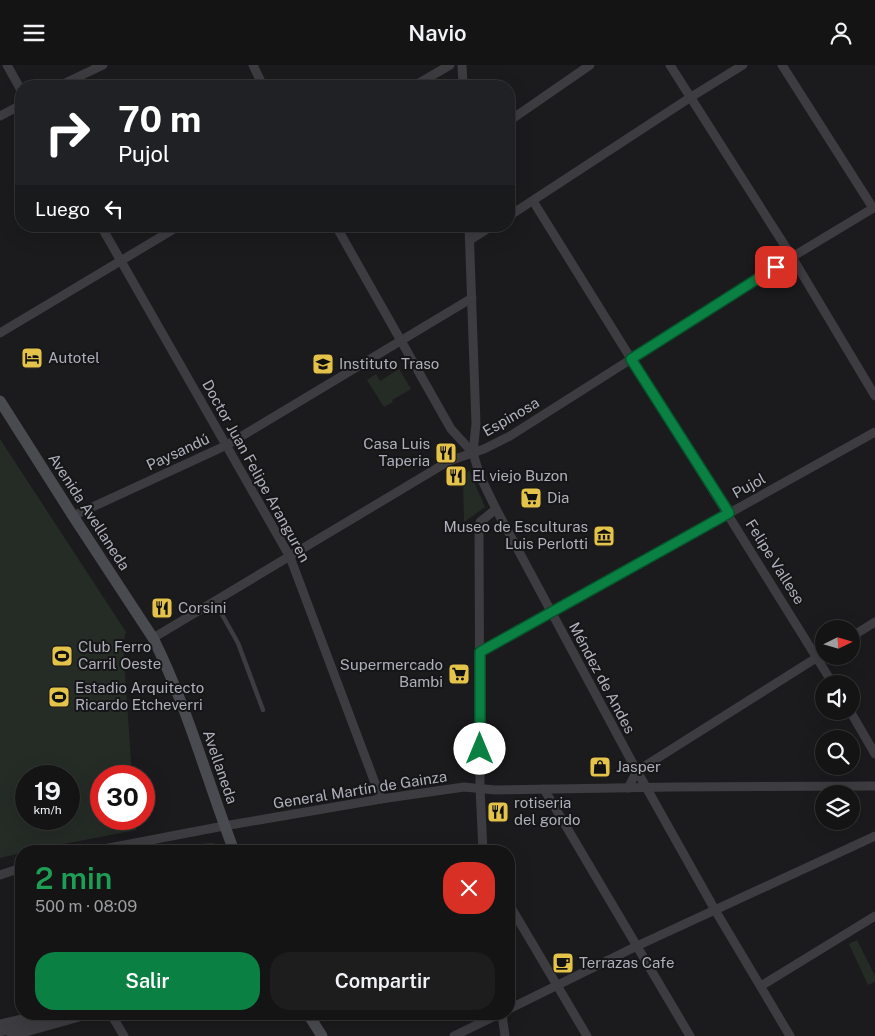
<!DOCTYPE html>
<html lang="es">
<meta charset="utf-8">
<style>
:root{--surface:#141415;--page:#1d1d1e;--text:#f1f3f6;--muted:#9d9ea0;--line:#333334;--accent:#0b8043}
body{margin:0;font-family:"Public Sans",sans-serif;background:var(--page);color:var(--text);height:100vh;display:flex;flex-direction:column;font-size:19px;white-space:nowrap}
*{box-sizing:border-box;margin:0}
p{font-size:16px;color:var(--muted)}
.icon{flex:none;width:28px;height:28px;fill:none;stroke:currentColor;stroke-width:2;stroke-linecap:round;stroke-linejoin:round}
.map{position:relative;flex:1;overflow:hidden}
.details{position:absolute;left:15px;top:780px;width:500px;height:175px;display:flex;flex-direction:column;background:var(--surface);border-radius:20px;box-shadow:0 5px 20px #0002,0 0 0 1px var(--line)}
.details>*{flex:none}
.guide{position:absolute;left:15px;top:15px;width:500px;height:152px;border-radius:20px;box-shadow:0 5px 20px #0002,0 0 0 1px var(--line);background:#202124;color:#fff;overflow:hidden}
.needle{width:32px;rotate:85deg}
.tools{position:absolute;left:815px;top:555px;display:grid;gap:10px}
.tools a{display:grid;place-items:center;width:45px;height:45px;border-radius:50%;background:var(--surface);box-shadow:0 5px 20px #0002,0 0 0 1px var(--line);font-size:25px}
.speed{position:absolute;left:15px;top:700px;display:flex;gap:10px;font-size:25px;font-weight:700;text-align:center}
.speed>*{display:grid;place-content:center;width:65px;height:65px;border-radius:50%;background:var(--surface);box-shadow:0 5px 20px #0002,0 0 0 1px var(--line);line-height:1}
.speed small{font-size:12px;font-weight:400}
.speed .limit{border:8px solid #d22;background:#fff;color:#111}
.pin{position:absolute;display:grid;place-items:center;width:42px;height:42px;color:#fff;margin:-21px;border-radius:10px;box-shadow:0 2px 8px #0006}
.me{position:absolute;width:55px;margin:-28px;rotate:0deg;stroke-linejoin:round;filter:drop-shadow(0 0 4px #0008)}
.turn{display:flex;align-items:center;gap:18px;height:105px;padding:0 20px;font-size:22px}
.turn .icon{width:65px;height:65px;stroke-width:2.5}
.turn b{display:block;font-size:35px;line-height:42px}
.then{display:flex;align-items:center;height:48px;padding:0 20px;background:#0003;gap:10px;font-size:19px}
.round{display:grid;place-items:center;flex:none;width:52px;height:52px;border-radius:20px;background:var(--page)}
.summary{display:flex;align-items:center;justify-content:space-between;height:85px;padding:0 20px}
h1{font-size:30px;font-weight:600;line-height:38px;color:#1e9e55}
.primary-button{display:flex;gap:10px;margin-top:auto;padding:10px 20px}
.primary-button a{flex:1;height:58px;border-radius:20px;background:var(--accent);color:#fff;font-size:20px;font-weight:600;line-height:58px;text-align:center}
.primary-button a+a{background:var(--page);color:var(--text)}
header{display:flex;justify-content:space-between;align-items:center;height:65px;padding:0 20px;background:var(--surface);font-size:22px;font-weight:600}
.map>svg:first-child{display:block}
</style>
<header><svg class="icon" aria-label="menu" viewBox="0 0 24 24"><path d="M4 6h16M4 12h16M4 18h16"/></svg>Navio<svg class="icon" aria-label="person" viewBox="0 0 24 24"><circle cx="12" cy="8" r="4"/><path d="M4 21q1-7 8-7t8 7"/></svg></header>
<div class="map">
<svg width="875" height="971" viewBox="0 0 875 971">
<rect width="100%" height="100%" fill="#1b1a1c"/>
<g fill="#252c26" fill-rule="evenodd">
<polygon points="399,304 411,324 392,335 393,337 384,342 367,315 376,309 380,316"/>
<path d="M0 374 126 567 123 578 132 711H101V754H135L136 765 28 786H21V788L0 793ZM26 711H69V754H26Z"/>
<polygon points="469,405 485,442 464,457 463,412"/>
<polygon points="208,778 214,778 217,786 162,786"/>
<polygon points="857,875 875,911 875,917 868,920 849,879"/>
</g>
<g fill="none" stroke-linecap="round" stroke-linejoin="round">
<polyline stroke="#3c3c41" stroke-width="4.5" points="215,537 238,578 263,645"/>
<g stroke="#3c3c41" stroke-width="9">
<polyline points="7,0 21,25"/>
<polyline points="253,0 263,21"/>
<polyline points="462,0 463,21"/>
<polyline points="670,0 792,192 875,331"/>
<polyline points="782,0 873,143"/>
<polyline points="59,21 103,0"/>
<polyline points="414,21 450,0"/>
<polyline points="0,51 21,40"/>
<polyline points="509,56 590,0"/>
<polyline points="533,136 833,619"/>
<polyline points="509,151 691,32 743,0"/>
<polyline points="101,161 290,492 381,734"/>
<polyline points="336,161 451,364 473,388 480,411 496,444 632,697 715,845 790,971"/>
<polyline points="469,161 476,359 473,388"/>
<polyline points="470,175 492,161"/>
<polyline points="0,268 179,161"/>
<polyline points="73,451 227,380 472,233"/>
<polyline points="851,572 875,557"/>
<polyline points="153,573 449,396 484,384 510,371 792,192 875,142"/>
<polyline points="480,587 875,367"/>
<polyline points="850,646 875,689"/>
<polyline points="628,723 637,706 824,588"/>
<polyline points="544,724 690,971"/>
<polyline points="93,786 224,761 381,734 464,722 495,725 674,722 875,721"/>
<polyline points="483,786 480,723 479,464 480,457 496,444"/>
<polyline points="0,810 21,803"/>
<polyline points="509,839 587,971"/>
<polyline points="761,921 875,851"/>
<polyline points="509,944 637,881 875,771"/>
<polyline points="111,949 124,971"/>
<polyline points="502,949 505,971"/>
<polyline points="0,959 44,949"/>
<polyline points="0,967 68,949"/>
<polyline points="11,971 90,949"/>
<polyline points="454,971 499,949"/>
</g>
<g stroke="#4a4b51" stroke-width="11">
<path d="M0 336 73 451 153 573C187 641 207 715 234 786"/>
<polyline points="308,949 322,971"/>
</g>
</g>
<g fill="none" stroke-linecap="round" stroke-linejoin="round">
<g stroke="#07532c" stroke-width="12">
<polyline id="route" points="480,684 480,587 729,448 631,294 776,202"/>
</g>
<use href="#route" stroke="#0b8043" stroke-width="9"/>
</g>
<defs>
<g id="hotel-square" transform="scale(1.125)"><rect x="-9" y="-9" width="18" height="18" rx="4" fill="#e4c34a" stroke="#161517"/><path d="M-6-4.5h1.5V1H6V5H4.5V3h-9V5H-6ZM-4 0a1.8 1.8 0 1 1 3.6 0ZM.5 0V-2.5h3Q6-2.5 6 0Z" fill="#111"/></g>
<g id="school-square" transform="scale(1.125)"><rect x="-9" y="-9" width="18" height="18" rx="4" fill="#e4c34a" stroke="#161517"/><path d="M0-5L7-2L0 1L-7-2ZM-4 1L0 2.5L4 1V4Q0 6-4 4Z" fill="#111"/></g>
<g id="restaurant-square" transform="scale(1.125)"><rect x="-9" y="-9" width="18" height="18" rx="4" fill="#e4c34a" stroke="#161517"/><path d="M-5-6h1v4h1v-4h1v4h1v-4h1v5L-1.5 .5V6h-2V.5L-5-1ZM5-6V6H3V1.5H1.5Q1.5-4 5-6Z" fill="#111"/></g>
<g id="supermarket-square" transform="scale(1.125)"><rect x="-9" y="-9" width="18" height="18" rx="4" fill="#e4c34a" stroke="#161517"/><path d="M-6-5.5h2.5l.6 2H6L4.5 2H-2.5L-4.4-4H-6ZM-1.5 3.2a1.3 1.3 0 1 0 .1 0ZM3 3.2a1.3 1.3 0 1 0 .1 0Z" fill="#111"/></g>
<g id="museum-square" transform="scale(1.125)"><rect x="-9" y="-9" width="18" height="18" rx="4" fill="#e4c34a" stroke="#161517"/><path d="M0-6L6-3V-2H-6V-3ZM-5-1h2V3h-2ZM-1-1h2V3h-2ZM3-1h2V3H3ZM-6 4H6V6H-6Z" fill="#111"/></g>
<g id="stadium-square" transform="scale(1.125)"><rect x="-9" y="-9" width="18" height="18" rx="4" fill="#e4c34a" stroke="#161517"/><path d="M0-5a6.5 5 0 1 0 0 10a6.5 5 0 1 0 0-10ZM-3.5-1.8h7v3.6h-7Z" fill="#111"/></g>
<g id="shop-square" transform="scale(1.125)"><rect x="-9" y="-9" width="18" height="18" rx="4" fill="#e4c34a" stroke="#161517"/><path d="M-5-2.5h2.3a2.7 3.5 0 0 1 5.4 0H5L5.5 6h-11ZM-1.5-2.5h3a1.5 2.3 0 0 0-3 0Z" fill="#111"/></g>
<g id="cafe-square" transform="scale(1.125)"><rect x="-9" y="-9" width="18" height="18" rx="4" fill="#e4c34a" stroke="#161517"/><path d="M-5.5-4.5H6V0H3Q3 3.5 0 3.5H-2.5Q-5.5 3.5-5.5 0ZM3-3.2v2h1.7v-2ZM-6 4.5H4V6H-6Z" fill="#111"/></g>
</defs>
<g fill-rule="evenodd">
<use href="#hotel-square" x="32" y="293"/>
<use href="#school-square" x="323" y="299"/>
<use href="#restaurant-square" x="446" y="388"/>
<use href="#restaurant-square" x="456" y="411"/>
<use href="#supermarket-square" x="531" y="433"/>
<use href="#museum-square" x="604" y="471"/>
<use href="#restaurant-square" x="162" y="543"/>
<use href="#stadium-square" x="62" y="591"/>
<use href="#supermarket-square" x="459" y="609"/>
<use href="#stadium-square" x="59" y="632"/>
<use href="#shop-square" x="600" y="702"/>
<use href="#restaurant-square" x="498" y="747"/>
<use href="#cafe-square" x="563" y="898"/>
</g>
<g text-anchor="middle" stroke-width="4" stroke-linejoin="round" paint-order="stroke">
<g font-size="15" fill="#aeb0bb" stroke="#161517" text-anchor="start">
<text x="48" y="298">Autotel</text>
<text x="339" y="304">Instituto Traso</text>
<text x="430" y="384" text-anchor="end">Casa Luis<tspan x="430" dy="17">Taperia</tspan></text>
<text x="472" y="416">El viejo Buzon</text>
<text x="547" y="438">Dia</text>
<text x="588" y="467" text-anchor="end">Museo de Esculturas<tspan x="588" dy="17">Luis Perlotti</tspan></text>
<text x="178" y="548">Corsini</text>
<text x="78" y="587">Club Ferro<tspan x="78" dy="17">Carril Oeste</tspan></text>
<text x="443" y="605" text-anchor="end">Supermercado<tspan x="443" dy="17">Bambi</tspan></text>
<text x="75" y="628">Estadio Arquitecto<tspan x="75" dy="17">Ricardo Etcheverri</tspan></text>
<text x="616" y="707">Jasper</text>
<text x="514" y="743">rotiseria<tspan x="514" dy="17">del gordo</tspan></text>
<text x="579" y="903">Terrazas Cafe</text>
</g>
<g font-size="15" fill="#aeb0bb" stroke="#161517">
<text transform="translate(511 352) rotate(-30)" y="5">Espinosa</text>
<text transform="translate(178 387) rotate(-25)" y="5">Paysandú</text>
<text transform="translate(256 406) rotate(61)" y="5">Doctor Juan Felipe Aranguren</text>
<text transform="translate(749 421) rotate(-29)" y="5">Pujol</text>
<text transform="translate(89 447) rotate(57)" y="5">Avenida Avellaneda</text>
<text transform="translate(775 497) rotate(58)" y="5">Felipe Vallese</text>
<text transform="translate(602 613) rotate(62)" y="5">Méndez de Andes</text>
<text transform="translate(220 702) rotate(71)" y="5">Avellaneda</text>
<text transform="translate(360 725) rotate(-9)" y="5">General Martín de Gainza</text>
</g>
</g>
</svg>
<div class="tools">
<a><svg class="needle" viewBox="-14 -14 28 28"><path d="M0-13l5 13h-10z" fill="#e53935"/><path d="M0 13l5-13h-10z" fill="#9d9ea0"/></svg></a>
<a><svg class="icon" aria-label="sound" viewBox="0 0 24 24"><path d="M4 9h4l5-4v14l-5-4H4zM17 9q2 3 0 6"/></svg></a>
<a><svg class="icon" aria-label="search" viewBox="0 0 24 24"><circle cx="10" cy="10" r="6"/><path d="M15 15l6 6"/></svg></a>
<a><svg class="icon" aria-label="layers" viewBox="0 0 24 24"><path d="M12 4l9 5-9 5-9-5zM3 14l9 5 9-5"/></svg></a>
</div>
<div class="speed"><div>19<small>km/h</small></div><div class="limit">30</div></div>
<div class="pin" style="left:776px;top:202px;background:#d93025"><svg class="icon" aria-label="arrive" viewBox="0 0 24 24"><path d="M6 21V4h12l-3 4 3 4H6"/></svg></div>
<svg class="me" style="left:480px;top:684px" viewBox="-20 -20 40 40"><circle r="19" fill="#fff"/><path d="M0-13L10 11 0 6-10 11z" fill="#0b8043"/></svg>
<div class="guide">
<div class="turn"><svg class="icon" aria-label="right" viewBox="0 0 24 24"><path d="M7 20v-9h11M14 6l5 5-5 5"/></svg><div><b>70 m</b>Pujol</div></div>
<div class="then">Luego<svg class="icon" aria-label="left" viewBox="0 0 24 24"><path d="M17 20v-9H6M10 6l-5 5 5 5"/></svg></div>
</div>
<section class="details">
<div class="summary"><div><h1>2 min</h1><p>500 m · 08:09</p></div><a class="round" style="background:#d93025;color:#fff"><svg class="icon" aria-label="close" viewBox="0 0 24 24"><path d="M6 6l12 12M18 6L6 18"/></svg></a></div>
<div class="primary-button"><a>Salir</a><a>Compartir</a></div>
</section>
</div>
